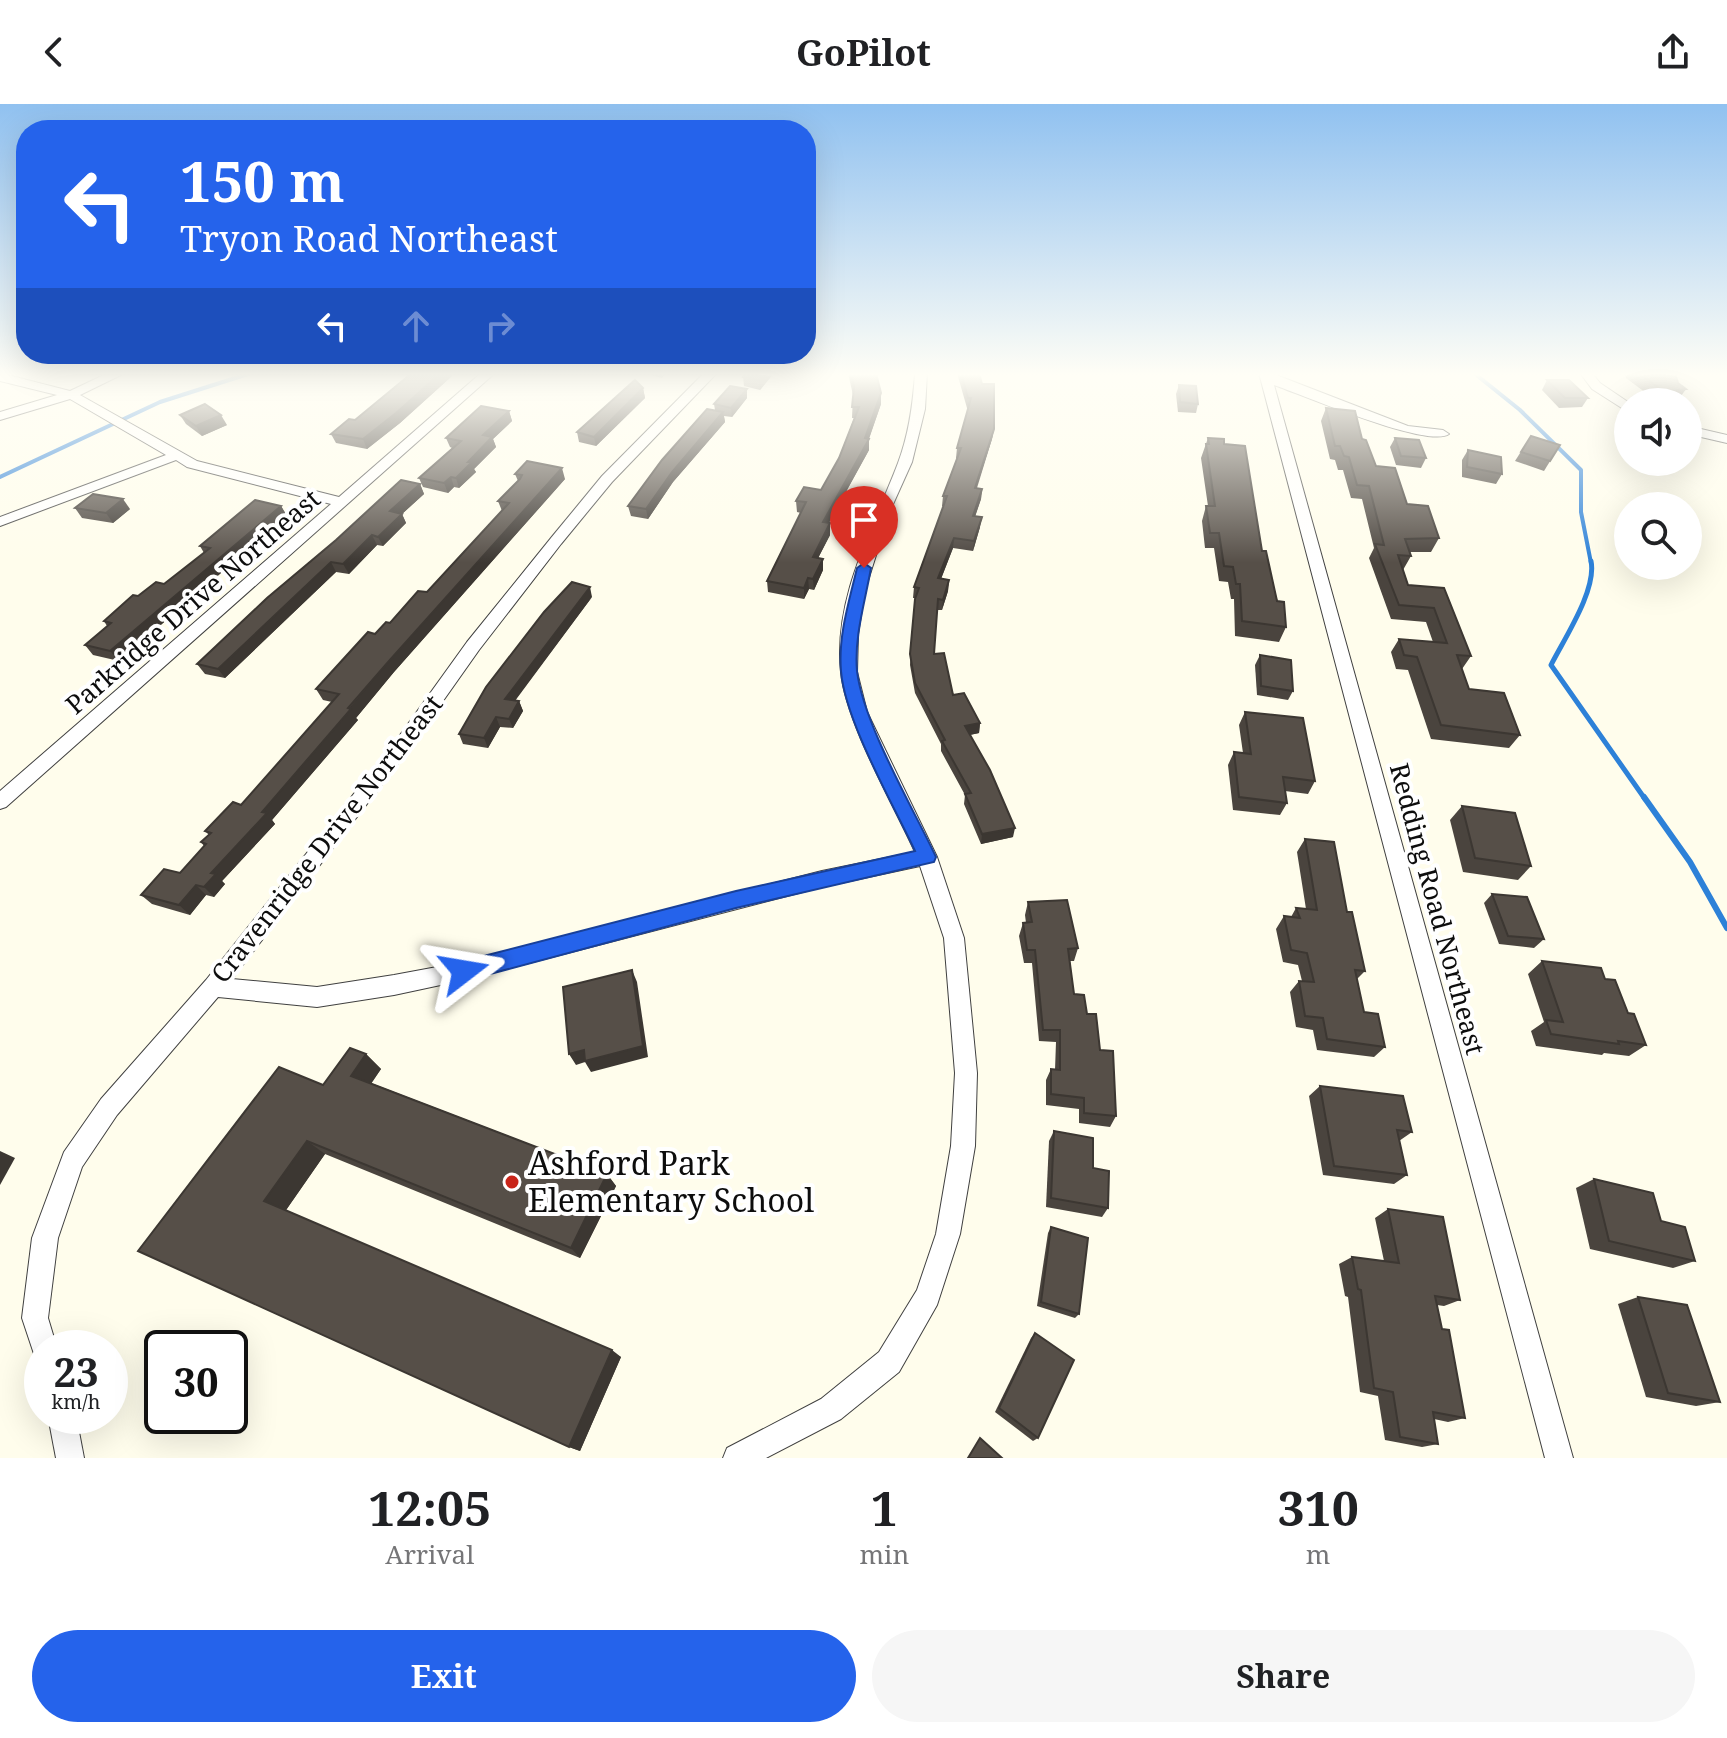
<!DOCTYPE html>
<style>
:root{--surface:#fff;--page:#f6f6f6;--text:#202124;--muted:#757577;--accent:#2563eb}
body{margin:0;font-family:"Noto Serif",serif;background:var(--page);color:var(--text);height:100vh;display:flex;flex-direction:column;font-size:30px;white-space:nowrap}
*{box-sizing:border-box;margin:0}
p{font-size:26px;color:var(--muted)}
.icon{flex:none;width:44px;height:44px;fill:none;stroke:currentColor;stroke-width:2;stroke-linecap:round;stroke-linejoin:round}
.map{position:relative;height:1354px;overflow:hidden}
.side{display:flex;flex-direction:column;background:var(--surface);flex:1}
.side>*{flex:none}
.guide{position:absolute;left:16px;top:16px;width:800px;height:244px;border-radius:32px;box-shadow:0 8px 32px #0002;background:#2563eb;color:#fff;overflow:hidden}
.buttons{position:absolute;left:1614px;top:284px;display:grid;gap:16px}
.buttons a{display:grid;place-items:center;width:88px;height:88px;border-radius:50%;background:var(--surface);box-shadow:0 8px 32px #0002;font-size:40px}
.speed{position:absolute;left:24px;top:1226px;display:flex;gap:16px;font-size:40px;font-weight:700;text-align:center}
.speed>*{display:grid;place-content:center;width:104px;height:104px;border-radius:50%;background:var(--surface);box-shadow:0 8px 32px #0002;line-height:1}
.speed small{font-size:20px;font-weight:400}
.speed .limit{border:4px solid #111;border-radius:12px;background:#fff;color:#111}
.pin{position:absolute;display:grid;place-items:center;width:68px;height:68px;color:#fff;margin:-82px -34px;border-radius:50% 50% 50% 0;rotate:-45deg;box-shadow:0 0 8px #0007}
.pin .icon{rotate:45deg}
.me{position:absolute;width:88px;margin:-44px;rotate:76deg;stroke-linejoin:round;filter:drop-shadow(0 0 6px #0008)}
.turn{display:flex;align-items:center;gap:28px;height:168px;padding:0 32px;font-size:36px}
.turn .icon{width:104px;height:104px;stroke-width:2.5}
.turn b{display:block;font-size:56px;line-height:68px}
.lanes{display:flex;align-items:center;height:76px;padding:0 32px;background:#0003;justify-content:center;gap:40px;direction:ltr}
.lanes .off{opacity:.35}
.eta{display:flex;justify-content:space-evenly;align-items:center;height:136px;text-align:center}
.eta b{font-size:48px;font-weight:700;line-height:56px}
.primary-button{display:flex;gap:16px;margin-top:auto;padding:16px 32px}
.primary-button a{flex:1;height:92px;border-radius:48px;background:var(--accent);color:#fff;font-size:32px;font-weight:700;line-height:92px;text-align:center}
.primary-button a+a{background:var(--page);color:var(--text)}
header{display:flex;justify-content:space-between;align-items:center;height:104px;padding:0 32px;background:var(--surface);font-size:36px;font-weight:700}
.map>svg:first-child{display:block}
</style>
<header><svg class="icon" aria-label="back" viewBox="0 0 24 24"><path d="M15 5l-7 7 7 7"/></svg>GoPilot<svg class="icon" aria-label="share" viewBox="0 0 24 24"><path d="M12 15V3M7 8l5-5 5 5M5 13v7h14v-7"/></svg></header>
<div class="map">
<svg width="1727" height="1354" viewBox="0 0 1727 1354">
<rect width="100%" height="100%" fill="#fffdec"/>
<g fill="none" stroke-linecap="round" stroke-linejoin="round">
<g stroke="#2d81d8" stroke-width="4">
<polyline points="1474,269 1520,306 1581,366 1581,408 1591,459"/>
<polyline points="0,373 160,298 251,269"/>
</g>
<path stroke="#2d81d8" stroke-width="5" d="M1591 457C1597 486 1564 535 1551 561L1645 695"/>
<polyline stroke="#2d81d8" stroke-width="6" points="1644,693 1690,758 1727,824"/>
<g stroke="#404040" stroke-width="2">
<g id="street">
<polygon points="0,269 70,287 108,269 125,269 80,291 197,357 339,393 481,269 495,269 6,703 0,705 0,687 331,400 187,363 176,356 0,422 0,413 166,351 70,295 0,316 0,308 57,291 0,277"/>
<path d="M704 269H717L612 378 561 440 479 546 407 648 232 875 317 883 394 871 464 858 822 767 915 748C893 699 846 619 841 568 833 494 873 425 898 359 909 330 913 300 915 269H927L925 305 912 358 890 407 865 486 858 530 857 568 867 608 937 753 964 834 977 969 975 1042 960 1130 937 1201 899 1268 841 1315 766 1354H723L727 1344 821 1295 879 1248 917 1186 936 1130 951 1042 955 969 944 834 920 762 822 783 464 876 394 891 317 903 218 893 117 1011 82 1063 58 1134 48 1214 57 1244H42V1257L35 1253 22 1214 32 1134 64 1048 101 995 206 876 395 638 467 538 551 434 602 372Z"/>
<path d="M1259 269H1271L1408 322 1443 326 1449 330C1428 345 1303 291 1274 281L1573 1354H1545Z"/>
<polygon points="1580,269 1592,269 1600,279 1628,298 1628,308 1592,285"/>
<polygon points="1688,322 1727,331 1727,339 1688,330"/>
<polygon points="48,1312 76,1312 84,1354 56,1354"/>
</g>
</g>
<use href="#street" fill="#fff" fill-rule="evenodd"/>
</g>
<g fill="#4a443e">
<polygon points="412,269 452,269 452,272 400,319 367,345 336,339 331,330 355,316"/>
<polygon points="645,269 666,269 662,274"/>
<polygon points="746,269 774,269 760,286 744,282 743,273"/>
<polygon points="848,269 876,269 881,300 869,335 869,346 829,419 830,431 818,454 823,466 814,486 809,485 804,495 768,488 767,477 801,409 797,408 796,397 821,386 839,354 854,314 852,314 853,291"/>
<polygon points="957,269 979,269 994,325 992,335 977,384 982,385 981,395 975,412 980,423 973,447 953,444 941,475 949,476 948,487 942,506 937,506 934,550 953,591 980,619 979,629 970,631 1013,733 981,740 964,700 965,691 941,647 941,640 915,589 910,561 915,494 913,494 914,483 944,402 942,402 943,392 957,354 956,354 957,344 968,304 967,304"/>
<polygon points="1625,269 1675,269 1679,295 1658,298 1626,274"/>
<polygon points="1547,276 1588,294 1582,303 1559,304 1542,286"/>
<polygon points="1179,281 1198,300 1196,309 1178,308 1176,290"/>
<polygon points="643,284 645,294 596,342 579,338 577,328"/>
<polygon points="747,294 732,313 724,312 725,318 673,378 648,415 631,412 628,402 715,306 714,300"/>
<polygon points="1326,304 1362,335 1376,362 1407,400 1439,434 1431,448 1410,448 1411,452 1403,466 1408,481 1444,484 1471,552 1462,565 1469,585 1520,631 1509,644 1431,635 1408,566 1396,565 1391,548 1399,535 1433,538 1426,518 1391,515 1369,454 1374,444 1362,395 1351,394 1343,366 1338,366 1335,356 1330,355 1321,317"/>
<polygon points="509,307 512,317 493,335 496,343 474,365 476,368 459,384 454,383 448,389 423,383 419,374 452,344 450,343 446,334"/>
<polygon points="180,311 227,321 202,332 186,320"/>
<polygon points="1628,328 1628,340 1625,339"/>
<polygon points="1531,332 1560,341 1544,367 1515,357"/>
<polygon points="1208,334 1224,340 1262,447 1286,523 1279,538 1235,532 1234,495 1231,495 1228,478 1219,477 1214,444 1205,444 1202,417 1206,402 1208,402 1201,354"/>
<polygon points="1395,334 1426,354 1421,364 1396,361 1390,343"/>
<polygon points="1468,346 1502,370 1496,380 1462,373 1462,356"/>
<polygon points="1659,358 1685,358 1679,366"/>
<polygon points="515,370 565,375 394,568 356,614 358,616 272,716 275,720 222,777 225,780 214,793 206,791 190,811 152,800 141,791 180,769 204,742 201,738 209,731 205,727 241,701 332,598 323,596 316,585 375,530 427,488 502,407 498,397 518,377"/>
<polygon points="420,380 424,390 402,410 406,419 383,442 377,441 349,470 336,468 225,574 205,570 197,560"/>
<polygon points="281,402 287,412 119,557 93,551 85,541 107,522 104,517 138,492 164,480 204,449 200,442"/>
<polygon points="75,404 130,405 113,419 82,414"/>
<polygon points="592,493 515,596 519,597 523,607 513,624 500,623 488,644 463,640 459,630"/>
<polygon points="1260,551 1293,587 1288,596 1257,591 1255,561"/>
<polygon points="1245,608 1315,677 1308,690 1285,687 1287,699 1280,711 1233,706 1228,661 1234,648 1243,649 1239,621"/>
<polygon points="1462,702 1531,762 1518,776 1463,768 1450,716"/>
<polygon points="1305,735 1347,808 1365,867 1357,875 1364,908 1385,943 1374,953 1317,946 1313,926 1296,923 1290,888 1299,877 1302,877 1298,861 1283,858 1276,825 1284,812 1291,813 1296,804 1306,805 1297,748"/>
<polygon points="1492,790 1544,835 1534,844 1499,840 1484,799"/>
<polygon points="1028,798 1078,844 1074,857 1070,857 1074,890 1087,910 1100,946 1116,1012 1110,1023 1079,1019 1079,1005 1046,1001 1046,976 1051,965 1055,966 1056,938 1039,937 1032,859 1024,859 1019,832 1023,819 1026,819 1025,811"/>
<polygon points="1542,857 1605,875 1646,941 1629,952 1604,949 1602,951 1536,942 1531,927 1544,918 1528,870"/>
<polygon points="366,950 381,965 371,979 607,1070 616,1082 580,1154 325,1050 286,1106 621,1253 580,1347 569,1343 138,1147 323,981"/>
<polygon points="1320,982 1412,1028 1399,1037 1407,1071 1394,1080 1323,1071 1309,992"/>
<polygon points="1054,1027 1093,1064 1108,1104 1102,1113 1046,1103 1049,1037"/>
<polygon points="1594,1075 1661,1117 1695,1157 1673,1164 1590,1145 1576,1084"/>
<polygon points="1388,1105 1460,1196 1444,1202 1437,1201 1442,1225 1465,1314 1448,1318 1434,1315 1438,1340 1422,1343 1385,1336 1378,1292 1360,1288 1348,1193 1345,1192 1339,1160 1352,1153 1384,1157 1375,1114"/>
<polygon points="1051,1123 1079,1210 1075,1214 1037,1202 1048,1129"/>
<polygon points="1638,1193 1720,1298 1696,1302 1646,1293 1618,1200"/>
<polygon points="1035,1229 1038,1334 1033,1337 995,1308 1031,1234"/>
</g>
<g fill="#3c3732">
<polygon points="441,269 452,269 452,272 400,319 367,345 363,335"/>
<polygon points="765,269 774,269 760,286 759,276"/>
<polygon points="643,284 645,294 596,342 594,333"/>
<polygon points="747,285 747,294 732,313 731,304"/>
<polygon points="1686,285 1679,295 1658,298 1665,288"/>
<polygon points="881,289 881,300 868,337 869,335 869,346 823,429 823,418 865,334"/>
<polygon points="509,307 512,317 493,335 496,343 474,365 476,368 459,384 456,374 468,358 483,331"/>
<polygon points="723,308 725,318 673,378 648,415 646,405 672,368"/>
<polygon points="221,311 227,321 202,332 196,322"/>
<polygon points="994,325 992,335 973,394 975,384"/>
<polygon points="562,364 565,375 394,568 356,614 358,616 272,716 275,720 222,777 225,780 214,793 204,783 211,769 389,557"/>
<polygon points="451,373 454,383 448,389 444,379"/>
<polygon points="420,380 424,390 402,410 406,419 383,442 378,433 390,407"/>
<polygon points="982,385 981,395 972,422 973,412"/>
<polygon points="123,395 130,405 113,419 106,409"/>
<polygon points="281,402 287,412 119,557 110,547"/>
<polygon points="982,413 980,423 973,447 974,437"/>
<polygon points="830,419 830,431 813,464 813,453"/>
<polygon points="372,431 377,441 349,470 343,460"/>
<polygon points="954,434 953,444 937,485 938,474"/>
<polygon points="823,455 823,466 814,486 813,475"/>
<polygon points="331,458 336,468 225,574 218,565"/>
<polygon points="808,474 809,485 804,495 804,484"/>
<polygon points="949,476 948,487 942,506 943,496"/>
<polygon points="590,483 592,493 509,605 505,595"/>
<polygon points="519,597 523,607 513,624 509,615"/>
<polygon points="496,613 500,623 488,644 484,634"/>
<polygon points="980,619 979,629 964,632 965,622"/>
<polygon points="1015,724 1013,733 981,740 982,730"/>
<polygon points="196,781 206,791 190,811 179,801"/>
<polygon points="632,866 637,878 648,953 591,968 585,958 576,961 569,950"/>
<polygon points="366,950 381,965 367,986 351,972"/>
<polygon points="307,1037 325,1050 284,1109 264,1097"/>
<polygon points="0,1047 15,1054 0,1081"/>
<polygon points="607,1070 616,1082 580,1154 571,1144"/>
<polygon points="612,1246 621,1253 580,1347 569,1343"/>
</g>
<g fill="#564f48" stroke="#3c3732" stroke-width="2">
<polygon points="412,269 441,269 396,309 363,335 331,330 349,315 355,316"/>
<polygon points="746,269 765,269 759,276 743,273"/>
<polygon points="851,269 876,269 881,289 865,334 869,335 823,418 830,419 813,453 823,455 813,475 808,474 804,484 767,477 806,398 796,397 804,383 821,386 839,354 859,303 852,303 854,283"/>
<polygon points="961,269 979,269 982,280 994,280 994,325 975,384 982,385 973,412 982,413 974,437 954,434 938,474 949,476 943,496 938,495 934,550 944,549 953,591 964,589 980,619 965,622 990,666 1015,724 982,730 965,690 971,689 942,637 945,636 915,579 910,550 915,495 919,484 914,483 947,392 943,392 961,344 957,344 971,294 968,294"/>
<polygon points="1638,269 1675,269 1678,279 1686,285 1665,288"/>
<polygon points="635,276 643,284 594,333 577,328"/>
<polygon points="1547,276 1569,276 1588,294 1565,294"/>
<polygon points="1179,281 1196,282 1198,300 1180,298"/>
<polygon points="730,282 747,285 731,304 714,300"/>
<polygon points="205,300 221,311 196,322 180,311"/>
<polygon points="481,302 509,307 483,331 492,333 468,358 472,358 456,374 451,373 444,379 419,374 461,337 446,334"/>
<polygon points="1326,304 1355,307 1362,335 1366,336 1376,362 1395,364 1407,400 1428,402 1439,434 1405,435 1411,452 1398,451 1408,481 1444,484 1471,552 1457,551 1469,585 1504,589 1520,631 1441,621 1417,553 1404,551 1399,535 1447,539 1434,504 1399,501 1375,440 1384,441 1369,382 1357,381 1349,353 1344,352 1340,342 1335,342"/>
<polygon points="707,305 723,308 672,368 646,405 628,402 662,356"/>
<polygon points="1688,328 1696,330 1689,353 1688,352"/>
<polygon points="1531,332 1560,341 1550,357 1521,348"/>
<polygon points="1208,334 1224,335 1224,340 1245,342 1262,447 1266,447 1277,497 1284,498 1286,523 1242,517 1240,480 1236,480 1233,463 1224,462 1219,429 1210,429 1206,402 1215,402 1206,340 1209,340"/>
<polygon points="1395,334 1419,336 1426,354 1401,352"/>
<polygon points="1468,346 1501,353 1502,370 1467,363"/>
<polygon points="527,357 562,364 389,557 348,604 351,605 262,708 267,709 211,769 216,770 204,783 196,781 179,801 141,791 164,765 180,769 206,740 201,738 211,729 205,727 233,698 241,701 339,590 316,585 368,528 375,530 386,518 390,519 418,487 427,488 509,399 498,397 520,375 522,371 515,370"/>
<polygon points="401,376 420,380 390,407 402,410 378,433 372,431 343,460 331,458 218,565 197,560 267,494 336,436"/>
<polygon points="93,390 123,395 106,409 75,404"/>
<polygon points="255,396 281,402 110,547 85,541 111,519 104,517 133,491 138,492 156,478 164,480 210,444 200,442"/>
<polygon points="572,478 590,483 505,595 519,597 509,615 496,613 484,634 459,630 486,583 544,508"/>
<polygon points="1260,551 1291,556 1293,587 1261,582"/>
<polygon points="1245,608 1303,614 1315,677 1283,673 1287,699 1239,693 1234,648 1251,650"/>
<polygon points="1462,702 1515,709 1531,762 1475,754"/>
<polygon points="1305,735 1334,738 1347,808 1352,808 1365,867 1355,866 1364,908 1378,910 1385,943 1327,935 1323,914 1305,912 1299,877 1314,878 1307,849 1291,846 1284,812 1300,814 1296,804 1317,806"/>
<polygon points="1492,790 1527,793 1544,835 1508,832"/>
<polygon points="1067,796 1078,844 1068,845 1074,890 1084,891 1087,910 1096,910 1100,946 1113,947 1116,1012 1084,1009 1084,994 1051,990 1051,965 1060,966 1060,926 1043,926 1035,846 1027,846 1023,819 1032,818 1028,798"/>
<polygon points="1542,857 1601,864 1605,875 1615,876 1628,909 1634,910 1646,941 1618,937 1619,940 1551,930 1546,916 1563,918"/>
<polygon points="632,866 643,942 585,957 584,946 569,950 563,883"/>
<polygon points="350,944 366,950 351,972 607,1070 571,1144 307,1037 264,1097 612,1246 569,1343 138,1147 279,963 323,981"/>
<polygon points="1320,982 1403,992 1412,1028 1397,1026 1407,1071 1334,1062"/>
<polygon points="1054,1027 1093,1034 1093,1064 1109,1067 1108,1104 1051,1094"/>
<polygon points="1594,1075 1653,1089 1661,1117 1685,1123 1695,1157 1609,1137"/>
<polygon points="1388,1105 1443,1113 1460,1196 1435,1192 1442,1225 1449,1226 1465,1314 1433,1308 1438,1340 1400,1333 1393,1288 1374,1284 1361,1186 1358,1185 1352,1153 1399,1159"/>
<polygon points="1051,1123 1088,1134 1079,1210 1041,1198"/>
<polygon points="1638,1193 1687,1201 1720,1298 1668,1289"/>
<polygon points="1035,1229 1074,1256 1038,1334 999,1304"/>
<polygon points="980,1334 1002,1354 968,1354"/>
</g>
<linearGradient id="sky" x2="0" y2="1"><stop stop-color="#90c1f0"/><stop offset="0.59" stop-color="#fffef6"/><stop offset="1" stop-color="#fffef6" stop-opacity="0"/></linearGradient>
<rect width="1727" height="459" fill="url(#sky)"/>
<path fill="#2563eb" stroke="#184099" stroke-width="2" d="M864 459 871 464C865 498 854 533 857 567 863 619 913 704 936 753L934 758 736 804 464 877 456 874 453 867 456 860 464 857 736 787 915 747C893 700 845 617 841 567 838 532 849 498 857 464Z"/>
<circle fill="#c82419" stroke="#fff" stroke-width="3" cx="512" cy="1078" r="8"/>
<g text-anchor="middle" stroke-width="8" stroke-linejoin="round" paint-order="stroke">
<g font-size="26" fill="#0d0d0d" stroke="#fff">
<text transform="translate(193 498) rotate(-41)" y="9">Parkridge Drive Northeast</text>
<text transform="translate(327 735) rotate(-52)" y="9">Cravenridge Drive Northeast</text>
<text transform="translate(1437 805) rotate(75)" y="9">Redding Road Northeast</text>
</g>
<g font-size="32" fill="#0d0d0d" stroke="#fff" text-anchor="start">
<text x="528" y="1071">Ashford Park<tspan x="528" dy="37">Elementary School</tspan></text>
</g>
</g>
</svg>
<div class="buttons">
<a><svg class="icon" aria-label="sound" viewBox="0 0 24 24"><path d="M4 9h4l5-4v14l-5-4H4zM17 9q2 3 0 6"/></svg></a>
<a><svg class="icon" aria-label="search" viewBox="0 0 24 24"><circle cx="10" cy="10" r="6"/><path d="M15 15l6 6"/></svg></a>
</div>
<div class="speed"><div>23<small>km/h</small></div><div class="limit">30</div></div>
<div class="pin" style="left:864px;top:464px;background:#d93025"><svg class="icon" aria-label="arrive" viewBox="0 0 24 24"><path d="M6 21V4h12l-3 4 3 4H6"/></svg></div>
<svg class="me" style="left:464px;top:867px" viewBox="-20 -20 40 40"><path d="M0-17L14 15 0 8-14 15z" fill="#2563eb" stroke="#fff" stroke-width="4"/></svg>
<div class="guide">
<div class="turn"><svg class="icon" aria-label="left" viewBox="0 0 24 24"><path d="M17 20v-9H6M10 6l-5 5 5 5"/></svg><div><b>150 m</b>Tryon Road Northeast</div></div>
<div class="lanes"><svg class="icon" aria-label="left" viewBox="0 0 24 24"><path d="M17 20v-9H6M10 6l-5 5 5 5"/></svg><svg class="icon off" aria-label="ahead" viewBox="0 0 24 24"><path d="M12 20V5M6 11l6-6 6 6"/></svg><svg class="icon off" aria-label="right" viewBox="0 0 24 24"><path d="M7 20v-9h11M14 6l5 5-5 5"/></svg></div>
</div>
</div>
<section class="side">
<div class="eta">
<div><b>12:05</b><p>Arrival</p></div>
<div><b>1</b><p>min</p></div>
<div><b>310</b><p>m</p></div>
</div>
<div class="primary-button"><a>Exit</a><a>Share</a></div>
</section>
